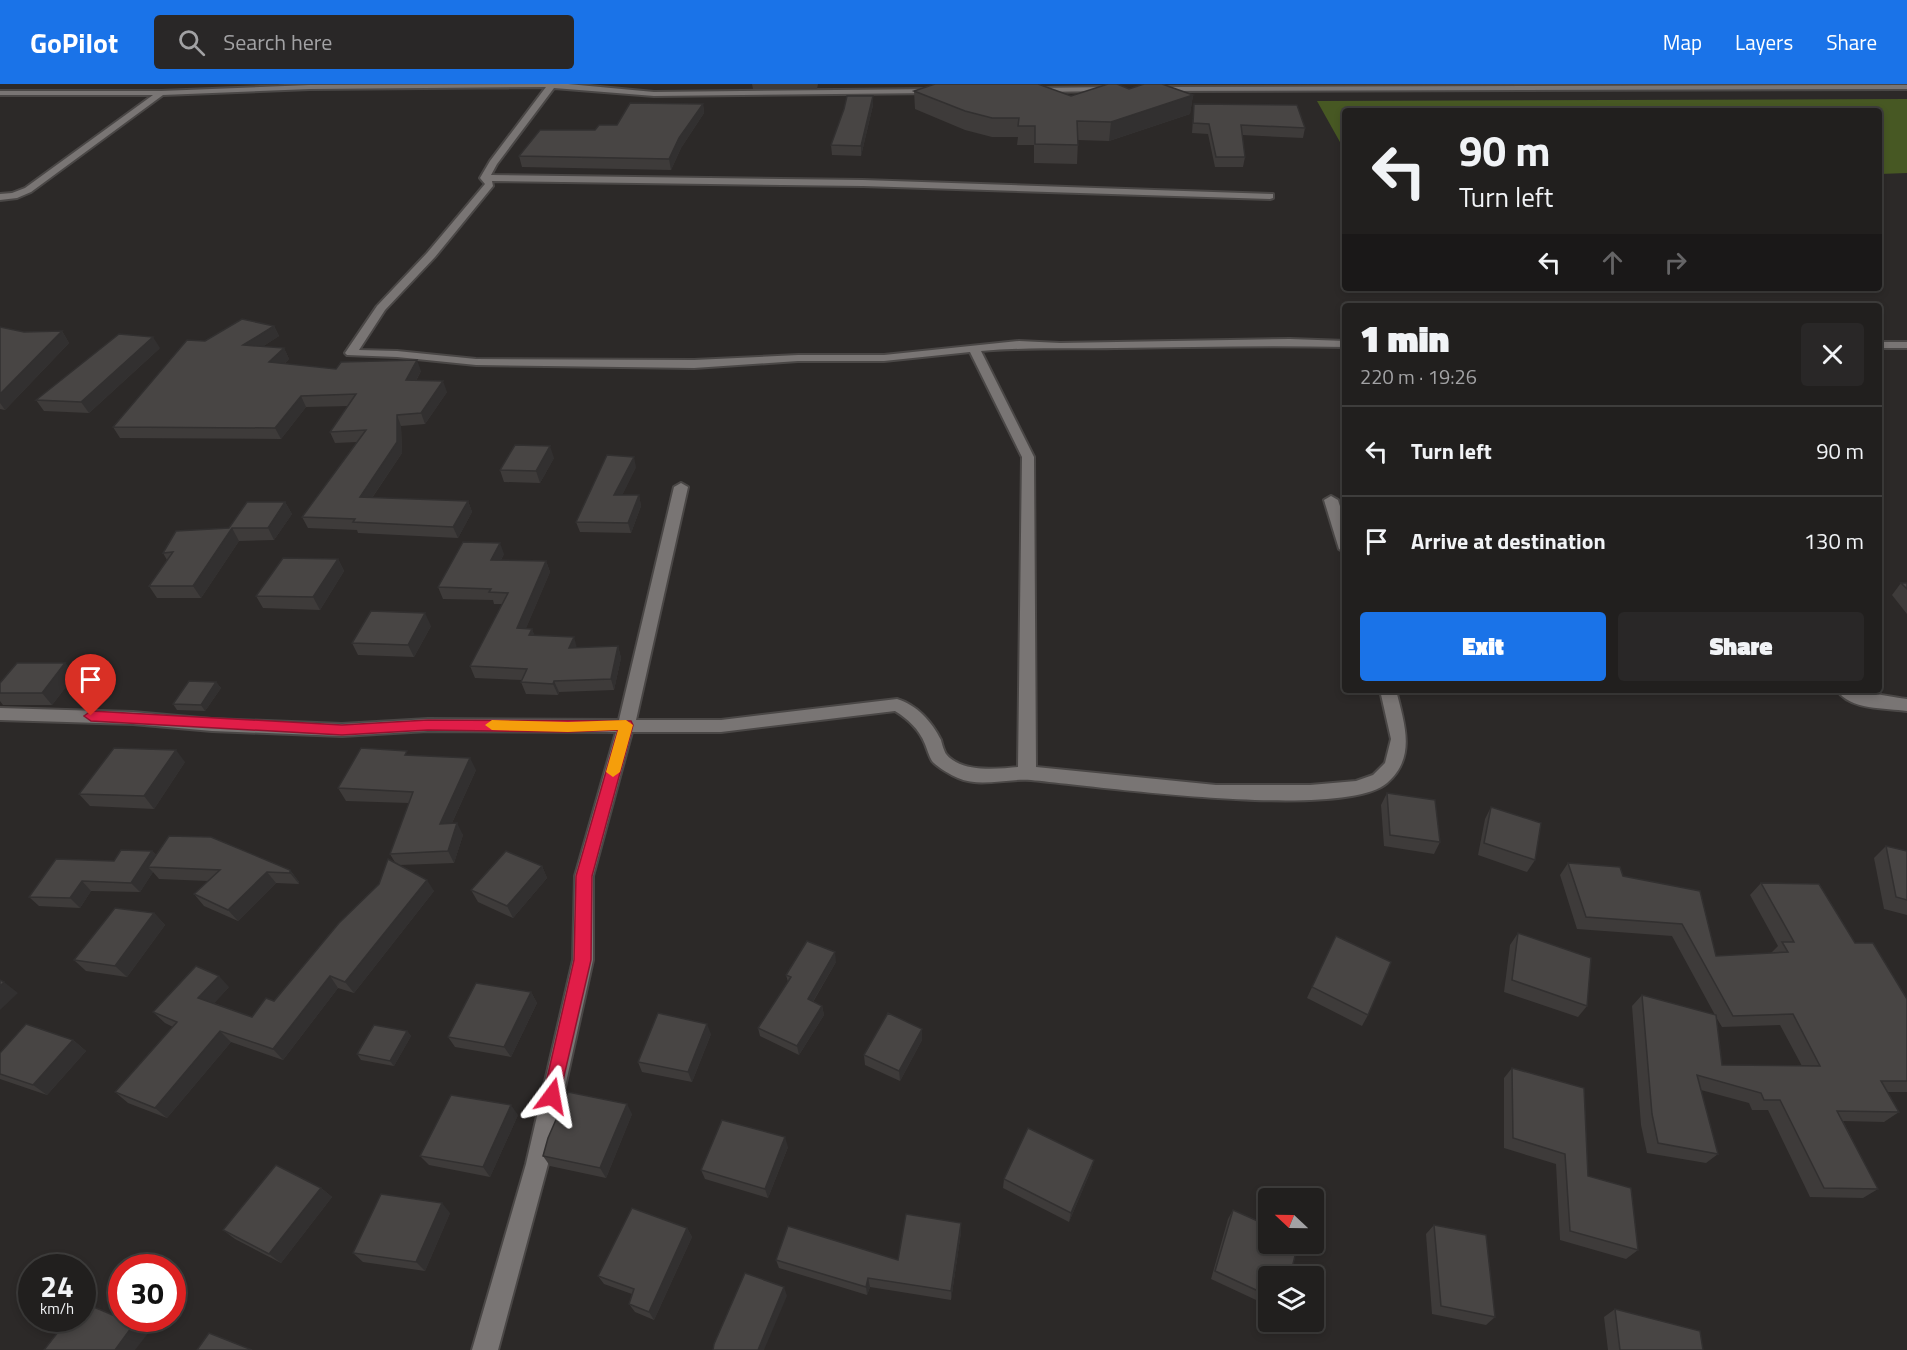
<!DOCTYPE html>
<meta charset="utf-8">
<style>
:root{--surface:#211f1e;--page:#292727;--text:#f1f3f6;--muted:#a2a2a4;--line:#3e3d3c;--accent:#1a73e8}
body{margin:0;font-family:"Titillium Web",sans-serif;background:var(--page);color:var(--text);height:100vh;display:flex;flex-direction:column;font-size:22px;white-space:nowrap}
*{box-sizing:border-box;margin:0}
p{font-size:20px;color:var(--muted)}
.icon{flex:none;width:33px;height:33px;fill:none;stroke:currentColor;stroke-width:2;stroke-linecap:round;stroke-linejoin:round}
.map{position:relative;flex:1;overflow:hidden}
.side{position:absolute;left:1342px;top:219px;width:540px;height:390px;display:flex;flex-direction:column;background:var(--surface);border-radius:6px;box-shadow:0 3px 9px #0003,0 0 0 2px var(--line)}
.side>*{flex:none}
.banner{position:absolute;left:1342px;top:24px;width:540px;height:183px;border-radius:6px;box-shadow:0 3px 9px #0003,0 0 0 2px var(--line);background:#211f1e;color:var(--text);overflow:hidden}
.needle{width:39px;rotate:292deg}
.buttons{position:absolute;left:1258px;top:1104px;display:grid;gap:12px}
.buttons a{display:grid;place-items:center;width:66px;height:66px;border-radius:6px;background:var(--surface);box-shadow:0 3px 9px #0003,0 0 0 2px var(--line);font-size:30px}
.speed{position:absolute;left:18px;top:1170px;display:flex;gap:12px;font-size:30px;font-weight:700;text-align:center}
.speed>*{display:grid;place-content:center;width:78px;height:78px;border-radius:50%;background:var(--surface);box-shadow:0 3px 9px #0003,0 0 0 2px var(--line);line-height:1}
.speed small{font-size:15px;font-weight:400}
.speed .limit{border:9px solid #d22;background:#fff;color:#111}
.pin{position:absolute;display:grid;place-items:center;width:51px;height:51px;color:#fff;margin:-62px -26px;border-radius:50% 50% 50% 0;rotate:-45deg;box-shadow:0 0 6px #0007}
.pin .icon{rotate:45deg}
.me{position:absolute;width:66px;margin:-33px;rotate:13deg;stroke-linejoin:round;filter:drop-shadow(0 0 4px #0008)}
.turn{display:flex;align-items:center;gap:21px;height:126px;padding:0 18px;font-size:27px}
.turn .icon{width:78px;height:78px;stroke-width:2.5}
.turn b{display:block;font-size:42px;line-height:51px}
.lanes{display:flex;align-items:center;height:57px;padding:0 18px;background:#0003;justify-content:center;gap:30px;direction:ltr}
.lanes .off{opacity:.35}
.round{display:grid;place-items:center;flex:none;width:63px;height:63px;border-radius:6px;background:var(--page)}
.head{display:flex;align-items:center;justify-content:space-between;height:102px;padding:0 18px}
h1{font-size:36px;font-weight:800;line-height:45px}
.cta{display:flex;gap:12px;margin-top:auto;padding:12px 18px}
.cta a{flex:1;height:69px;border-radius:6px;background:var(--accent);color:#fff;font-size:24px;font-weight:800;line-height:69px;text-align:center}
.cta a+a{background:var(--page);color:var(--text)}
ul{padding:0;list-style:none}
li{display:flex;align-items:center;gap:18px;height:90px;padding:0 18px;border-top:2px solid var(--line)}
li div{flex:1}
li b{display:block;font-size:22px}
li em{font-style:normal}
header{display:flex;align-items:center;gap:36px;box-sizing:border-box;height:84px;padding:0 30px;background:var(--accent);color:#fff}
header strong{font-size:28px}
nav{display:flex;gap:33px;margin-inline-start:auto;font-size:21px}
.search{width:420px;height:54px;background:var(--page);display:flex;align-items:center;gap:15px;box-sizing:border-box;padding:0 21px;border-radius:6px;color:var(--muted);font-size:22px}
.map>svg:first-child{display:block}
</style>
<header>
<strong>GoPilot</strong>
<div class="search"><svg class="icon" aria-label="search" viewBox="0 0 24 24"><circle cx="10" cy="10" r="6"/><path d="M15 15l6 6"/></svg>Search here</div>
<nav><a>Map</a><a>Layers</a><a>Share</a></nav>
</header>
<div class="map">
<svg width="1907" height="1266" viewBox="0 0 1907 1266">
<rect width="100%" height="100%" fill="#2c2928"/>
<polygon fill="#475823" points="1907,15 1907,89 1880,90 1880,27 1346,27 1345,67 1317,17"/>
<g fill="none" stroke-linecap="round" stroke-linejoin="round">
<g stroke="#4a4746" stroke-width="4">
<g id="minor">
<path d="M568 0 654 8 935 5 939 7 935 9 654 12 554 4 497 80 491 91 863 96 1273 110V114L1270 115 863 102 492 97 493 102 435 173 385 226 359 266 397 267 476 275 694 276 798 271H884L1019 257 1060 259 1290 255 1346 257V263C1269 261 1192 263 1115 264 1070 265 1026 263 981 267L1034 373 1036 683 1216 701H1310L1356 697 1373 691 1385 679 1391 655 1380 606H1396C1404 639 1417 673 1387 699 1343 737 1095 702 1031 696 1007 694 981 704 958 694 951 691 937 683 932 677 929 672 927 665 925 660 919 645 908 635 895 627L721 648H632L593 792V876L548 1080 498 1266H472L526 1080 573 876 575 792 616 648 428 647 342 652 212 647 133 640 0 636V624L133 628 212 635 342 640 428 635 619 636 674 403 681 399 688 403 636 636H721L897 615C917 621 932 638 941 656 942 660 944 667 946 670 961 689 997 685 1018 683L1022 373 970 268 884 277H798L694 284 476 281 397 273 347 271 345 269 377 222 427 169 485 100 480 94 490 77 546 3 310 5 163 11 31 108 17 114 0 116V110L12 109 25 104 153 11H0V7H161L310 1Z"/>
<polygon points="1907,1 1907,5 1152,7 1148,5 1152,3"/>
<polygon points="1112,3 1115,3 1115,7 1032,8 1028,6 1032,4"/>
<rect x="1880" y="258" width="27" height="6"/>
<polygon points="1331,412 1338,416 1346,441 1346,469 1339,465 1324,416"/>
<path d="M1837 606C1860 606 1883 612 1907 615V627C1886 624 1849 626 1837 606Z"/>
</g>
</g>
<use href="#minor" fill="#797574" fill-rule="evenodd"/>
</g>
<g fill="#3e3b3a" fill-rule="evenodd">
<polygon points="209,0 279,0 277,1"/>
<polygon points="752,0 818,0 817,5 753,5"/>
<polygon points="1129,5 1193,11 1190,30 1109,57 1078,56 1077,80 1034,79 1034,61 1017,61 1018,53 992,53 965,46 915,25 914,7 1071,12"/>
<polygon points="873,12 873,21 861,72 832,71 831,61"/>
<polygon points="703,20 704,29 681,64 671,86 522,83 519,72 595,46"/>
<polygon points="1194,20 1305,44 1303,54 1242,51 1245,73 1243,83 1215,83 1208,50 1192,49"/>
<polygon points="274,242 279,252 262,263 284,264 289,275 284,280 336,285 421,287 416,297 447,308 425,340 401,342 402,369 372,414 468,417 472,428 458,454 358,449 357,446 308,444 302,433 357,358 335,359 330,348 349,322 306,323 281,355 120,354 113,343"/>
<polygon points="0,243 24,248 62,247 69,259 5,326 0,325"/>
<polygon points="160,264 89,329 44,327 36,316"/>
<polygon points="554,374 540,399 504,398 500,386"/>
<polygon points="636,383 622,411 639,411 641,422 631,449 580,448 576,438"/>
<polygon points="285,418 292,430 274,456 239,457 201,514 157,514 149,502 167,476 163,469 229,444"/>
<polygon points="504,470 501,476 546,477 550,488 526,544 532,545 534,551 577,564 618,562 621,574 614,606 559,608 558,611 526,610 521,598 522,596 475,594 470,582 502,520 494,520 493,516 443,515 438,503"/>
<polygon points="338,475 344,487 320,526 263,524 256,512"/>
<polygon points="1901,499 1907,499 1907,530 1892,511"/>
<polygon points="431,542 414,573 358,571 352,559"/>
<polygon points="65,579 75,591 52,621 3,621 0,617 0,599"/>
<polygon points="216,598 221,604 205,627 177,626 173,620"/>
<polygon points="410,671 476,686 452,739 463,751 454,779 400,781 434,807 354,909 338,904 283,976 231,958 167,1034 128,1019 115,1008 173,943 165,939 153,928 229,903 214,919 252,933 274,917 379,800 396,780 390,770 409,719 346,717 338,704"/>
<polygon points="185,678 154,725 90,722 79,710"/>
<polygon points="1387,709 1440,758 1434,770 1384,762 1381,721"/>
<polygon points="1491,723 1535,776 1527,788 1478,771 1485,735"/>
<polygon points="1886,762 1907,767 1907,831 1884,825 1874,774"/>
<polygon points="152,767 156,771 290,786 299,798 299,800 276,799 238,837 204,822 194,810 208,797 159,795 153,788 140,808 91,807 80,824 39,822 29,813 114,777"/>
<path d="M1568 779 1623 792 1700 807 1716 872 1771 869 1778 862 1750 811 1761 799 1855 859 1907 915V1008H1887L1899 1028 1884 1038 1843 1037 1878 1105 1863 1114 1810 1113 1768 1026H1752L1749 1019 1701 1006 1718 1070 1706 1079 1647 1069 1641 1041 1632 922 1642 911 1715 931 1672 852 1577 845 1560 791ZM1716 933 1722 943 1780 941 1802 982 1722 981Z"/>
<polygon points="542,782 547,794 513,834 478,818 471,806"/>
<polygon points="154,829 165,841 127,893 86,887 74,876"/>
<polygon points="1518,849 1587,922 1578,933 1504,908 1510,861"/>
<polygon points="1336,852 1368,931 1362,942 1307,914"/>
<polygon points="836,878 813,918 822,922 824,931 799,971 760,952 758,944 788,898 786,891"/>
<polygon points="531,908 537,919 511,973 455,963 448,953"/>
<polygon points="407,947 411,952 394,982 361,976 357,970"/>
<polygon points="711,950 692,998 642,988 638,978"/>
<polygon points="73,956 86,967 47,1011 0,995 0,969"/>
<polygon points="922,956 900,997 865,981 864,971"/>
<polygon points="1512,984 1588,1092 1638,1166 1626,1175 1560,1156 1556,1080 1504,1064 1504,994"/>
<polygon points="632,1030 606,1094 550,1082 543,1072"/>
<polygon points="518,1031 490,1093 429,1081 420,1072"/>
<polygon points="788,1063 768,1114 705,1095 701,1086"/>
<polygon points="1094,1076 1091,1086 1069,1138 1003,1104 1004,1095"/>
<polygon points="321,1104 332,1113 281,1179 235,1155 223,1146"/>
<polygon points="1233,1126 1269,1192 1269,1222 1211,1195 1228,1135"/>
<polygon points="450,1129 425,1187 363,1178 353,1169"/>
<polygon points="961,1139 961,1148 951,1216 870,1203 867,1211 779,1184 776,1176 898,1176"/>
<polygon points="1434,1141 1495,1233 1486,1241 1432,1230 1426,1150"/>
<polygon points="687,1144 692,1153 654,1236 635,1228 629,1220 632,1210 604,1200 598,1192"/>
<polygon points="1615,1225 1703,1266 1608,1266 1604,1233"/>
</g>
<g fill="#323030">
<polygon points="1193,11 1190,30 1109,57 1111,38"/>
<polygon points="873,12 873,21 861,72 861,62"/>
<polygon points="703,20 704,29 681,64 671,86 669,75 679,54"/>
<polygon points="274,242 279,252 248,272 243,261"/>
<polygon points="62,247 69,259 5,326 0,319 0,310"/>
<polygon points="153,253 160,264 89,329 81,318"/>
<polygon points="284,264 289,275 274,289 269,278"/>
<polygon points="417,276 421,287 410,307 406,296"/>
<polygon points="443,297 447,308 425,340 421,329"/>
<polygon points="301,312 306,323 281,355 275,344"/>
<polygon points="397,331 401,342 402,369 365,424 360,413"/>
<polygon points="550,362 554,374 540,399 536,387"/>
<polygon points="634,373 636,383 617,422 614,411"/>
<polygon points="639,411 641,422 631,449 628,439"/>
<polygon points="468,417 472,428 458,454 453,443"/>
<polygon points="285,418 292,430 274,456 268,444"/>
<polygon points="232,444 239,457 201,514 193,502"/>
<polygon points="500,459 504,470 495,487 491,476"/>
<polygon points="338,475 344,487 320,526 313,513"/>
<polygon points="546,477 550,488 521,556 517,544"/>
<polygon points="425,529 431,542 414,573 408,561"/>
<polygon points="532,545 536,556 529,551"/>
<polygon points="574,553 577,564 569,564"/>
<polygon points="618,562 621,574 614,606 611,595"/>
<polygon points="65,579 75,591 52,621 42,609"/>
<polygon points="554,597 559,608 558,611 553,600"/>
<polygon points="216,598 221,604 205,627 201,621"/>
<polygon points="176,666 185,678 154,725 144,712"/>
<polygon points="470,674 476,686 446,752 440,740"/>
<polygon points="457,739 463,751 454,779 448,767"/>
<polygon points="152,767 160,776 148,783 153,788 140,808 131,799"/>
<polygon points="542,782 547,794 513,834 507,822"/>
<polygon points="290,786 299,798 299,800 290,789"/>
<polygon points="267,788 276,799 238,837 228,826"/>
<polygon points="427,796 434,807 354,909 345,898"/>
<polygon points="82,797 91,807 80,824 70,814"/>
<polygon points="154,829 165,841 127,893 115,882"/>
<polygon points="835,868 836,878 809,924 808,915"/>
<polygon points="219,892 229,903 209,925 198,914"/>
<polygon points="330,892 338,904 283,976 273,965"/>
<polygon points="4,898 18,909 0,926 0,902"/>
<polygon points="531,908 537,919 511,973 504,963"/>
<polygon points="822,922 824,931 799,971 797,962"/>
<polygon points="707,940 711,950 692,998 688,988"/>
<polygon points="922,945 922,956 900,997 899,987"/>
<polygon points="220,947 231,958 167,1034 155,1024"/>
<polygon points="407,947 411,952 394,982 390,977"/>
<polygon points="73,956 86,967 47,1011 33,1001"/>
<polygon points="627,1020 632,1030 606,1094 600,1084"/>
<polygon points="511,1021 518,1031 490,1093 483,1083"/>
<polygon points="785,1053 788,1063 768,1114 765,1105"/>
<polygon points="1094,1076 1091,1086 1069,1138 1071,1129"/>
<polygon points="321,1104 332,1113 281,1179 269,1170"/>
<polygon points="442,1119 450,1129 425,1187 416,1178"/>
<polygon points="961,1139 961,1148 951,1216 951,1207"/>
<polygon points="687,1144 692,1153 654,1236 649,1228"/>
<polygon points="868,1194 870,1203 867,1211 866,1203"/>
<polygon points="784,1203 787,1212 764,1266 758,1266"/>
<polygon points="134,1240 149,1248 135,1266 115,1266"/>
</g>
<g fill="#484544" stroke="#323030" stroke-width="1.5">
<polygon points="935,0 1038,0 1071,12 1108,0 1117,0 1129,5 1144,0 1162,0 1193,11 1111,38 1077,37 1078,61 1035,60 1035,42 1018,42 1019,34 992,34 965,27 914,7"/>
<polygon points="847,12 873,12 861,62 831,61 844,25"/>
<polygon points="630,19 703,20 679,54 669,75 519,72 540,46 595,46 599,41 617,41"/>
<polygon points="1194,20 1297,21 1305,44 1241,41 1245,73 1216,73 1209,40 1193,39"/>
<polygon points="242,235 274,242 243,261 284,264 269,278 336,285 341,278 417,276 406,296 443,297 421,329 397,331 397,358 360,413 468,417 453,443 353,438 355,435 302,433 366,346 330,348 356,310 301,312 275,344 113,343 187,256 205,257"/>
<polygon points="0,243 24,248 62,247 0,310"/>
<polygon points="119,250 153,253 81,318 36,316"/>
<polygon points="515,361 550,362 536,387 500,386"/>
<polygon points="607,371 634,373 614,411 639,411 628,439 576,438"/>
<polygon points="247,418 285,418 268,444 232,444 193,502 149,502 173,468 163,469 176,447 229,444"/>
<polygon points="463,458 500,459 491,476 546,477 517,544 532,545 529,551 574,553 569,564 618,562 611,595 554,597 553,600 521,598 527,585 470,582 508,509 489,508 491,505 438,503"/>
<polygon points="283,474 338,475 313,513 256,512"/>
<polygon points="1901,499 1907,499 1907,505"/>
<polygon points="371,527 425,529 408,561 352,559"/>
<polygon points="17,579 65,579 42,609 0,609 0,599"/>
<polygon points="189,597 216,598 201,621 173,620"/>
<polygon points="114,664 176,666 144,712 79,710"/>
<polygon points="361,664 407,667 405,671 470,674 440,740 457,739 448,767 390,770 413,708 338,704"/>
<polygon points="1387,709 1435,716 1440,758 1390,751"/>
<polygon points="1491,723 1541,739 1535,776 1484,759"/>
<polygon points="169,752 211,753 290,786 290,789 267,788 228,826 194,810 220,786 148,783"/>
<polygon points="1886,762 1907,767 1907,816 1896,813"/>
<polygon points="121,766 152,767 131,799 82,797 70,814 29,813 56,775 114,777"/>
<polygon points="506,767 542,782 507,822 471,806"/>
<polygon points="388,775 427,796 345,898 330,892 273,965 220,947 155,1024 115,1008 177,938 153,928 196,882 219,892 198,914 252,933 266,914 274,917 339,839 379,800"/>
<polygon points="1568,779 1620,783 1623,792 1700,807 1716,872 1788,868 1782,858 1794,858 1761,799 1819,800 1855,859 1873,859 1907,915 1907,997 1881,997 1899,1028 1837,1027 1878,1105 1824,1104 1780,1016 1764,1016 1761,1009 1697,991 1718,1070 1658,1059 1652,1030 1642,911 1716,931 1722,981 1820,982 1793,930 1733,932 1682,840 1586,833"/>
<polygon points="115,824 154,829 115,882 74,876"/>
<polygon points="1518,849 1591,874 1587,922 1512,896"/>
<polygon points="1336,852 1391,878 1368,931 1312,903"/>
<polygon points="807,857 835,868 808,915 822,922 797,962 758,944 791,893 786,891"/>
<polygon points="0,896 4,898 0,902"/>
<polygon points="476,899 531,908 504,963 448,953"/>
<polygon points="658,929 707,940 688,988 638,978"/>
<polygon points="888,929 922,945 899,987 864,971"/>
<polygon points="26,940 73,956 33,1001 0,990 0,969"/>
<polygon points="374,941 407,947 390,977 357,970"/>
<polygon points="1512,984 1584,1004 1588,1092 1631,1104 1638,1166 1570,1147 1565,1070 1513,1054"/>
<polygon points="568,1008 627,1020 600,1084 543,1072 548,1054"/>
<polygon points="451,1011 511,1021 483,1083 420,1072"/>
<polygon points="722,1036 785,1053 765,1105 701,1086"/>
<polygon points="1028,1044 1094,1076 1071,1129 1004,1095"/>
<polygon points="276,1081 321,1104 269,1170 223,1146"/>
<polygon points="381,1110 442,1119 416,1178 353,1169"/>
<polygon points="632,1124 687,1144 649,1228 629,1220 634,1205 598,1192"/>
<polygon points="1233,1126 1269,1142 1269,1160 1298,1160 1290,1192 1269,1192 1269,1212 1215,1187"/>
<polygon points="906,1130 961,1139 951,1207 868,1194 866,1203 776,1176 788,1142 898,1176"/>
<polygon points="1434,1141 1486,1151 1495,1233 1441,1222"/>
<polygon points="745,1189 784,1203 758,1266 713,1266 714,1260"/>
<polygon points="82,1218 134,1240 115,1266 44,1266 69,1234 82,1234"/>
<polygon points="1615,1225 1700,1247 1703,1266 1620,1266"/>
<polygon points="209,1249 252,1266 197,1266"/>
</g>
<polygon fill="#e11d48" stroke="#92132f" stroke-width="1.5" points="91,627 342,641 428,636 631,637 633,641 592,792 591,876 558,1018 552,1021 546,1018 543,1012 574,876 576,792 618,646 568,648 428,646 342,651 91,637 84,632"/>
<polygon fill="#f59e0b" points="492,636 568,638 626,636 633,641 620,688 613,693 606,688 618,646 568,648 492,646 485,641"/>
</svg>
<div class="buttons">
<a><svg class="needle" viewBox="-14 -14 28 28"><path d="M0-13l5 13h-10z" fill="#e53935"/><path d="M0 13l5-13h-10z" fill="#a2a2a4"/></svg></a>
<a><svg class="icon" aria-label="layers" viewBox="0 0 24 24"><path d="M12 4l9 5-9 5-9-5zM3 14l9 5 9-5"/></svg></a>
</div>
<div class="speed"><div>24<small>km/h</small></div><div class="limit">30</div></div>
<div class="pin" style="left:91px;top:632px;background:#d93025"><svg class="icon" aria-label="arrive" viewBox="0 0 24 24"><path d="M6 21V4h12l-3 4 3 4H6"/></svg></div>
<svg class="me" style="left:552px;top:1012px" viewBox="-20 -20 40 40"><path d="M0-17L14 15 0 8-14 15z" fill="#e11d48" stroke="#fff" stroke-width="4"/></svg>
<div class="banner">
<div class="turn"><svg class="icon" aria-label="left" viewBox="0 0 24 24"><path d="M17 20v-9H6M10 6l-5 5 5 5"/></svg><div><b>90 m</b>Turn left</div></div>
<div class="lanes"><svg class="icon" aria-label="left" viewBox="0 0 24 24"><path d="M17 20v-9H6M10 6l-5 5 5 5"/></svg><svg class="icon off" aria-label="ahead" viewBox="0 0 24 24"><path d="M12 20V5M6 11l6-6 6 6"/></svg><svg class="icon off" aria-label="right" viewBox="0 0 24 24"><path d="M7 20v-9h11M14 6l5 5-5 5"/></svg></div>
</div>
<section class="side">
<div class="head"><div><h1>1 min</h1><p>220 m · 19:26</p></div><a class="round"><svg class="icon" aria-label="close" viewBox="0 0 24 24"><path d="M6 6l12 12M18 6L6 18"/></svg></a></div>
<ul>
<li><svg class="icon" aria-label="left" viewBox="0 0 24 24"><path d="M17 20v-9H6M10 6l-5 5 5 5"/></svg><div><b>Turn left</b></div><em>90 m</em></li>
<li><svg class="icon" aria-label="arrive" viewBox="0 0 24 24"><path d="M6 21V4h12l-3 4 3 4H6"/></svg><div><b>Arrive at destination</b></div><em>130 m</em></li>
</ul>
<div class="cta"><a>Exit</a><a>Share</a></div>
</section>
</div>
